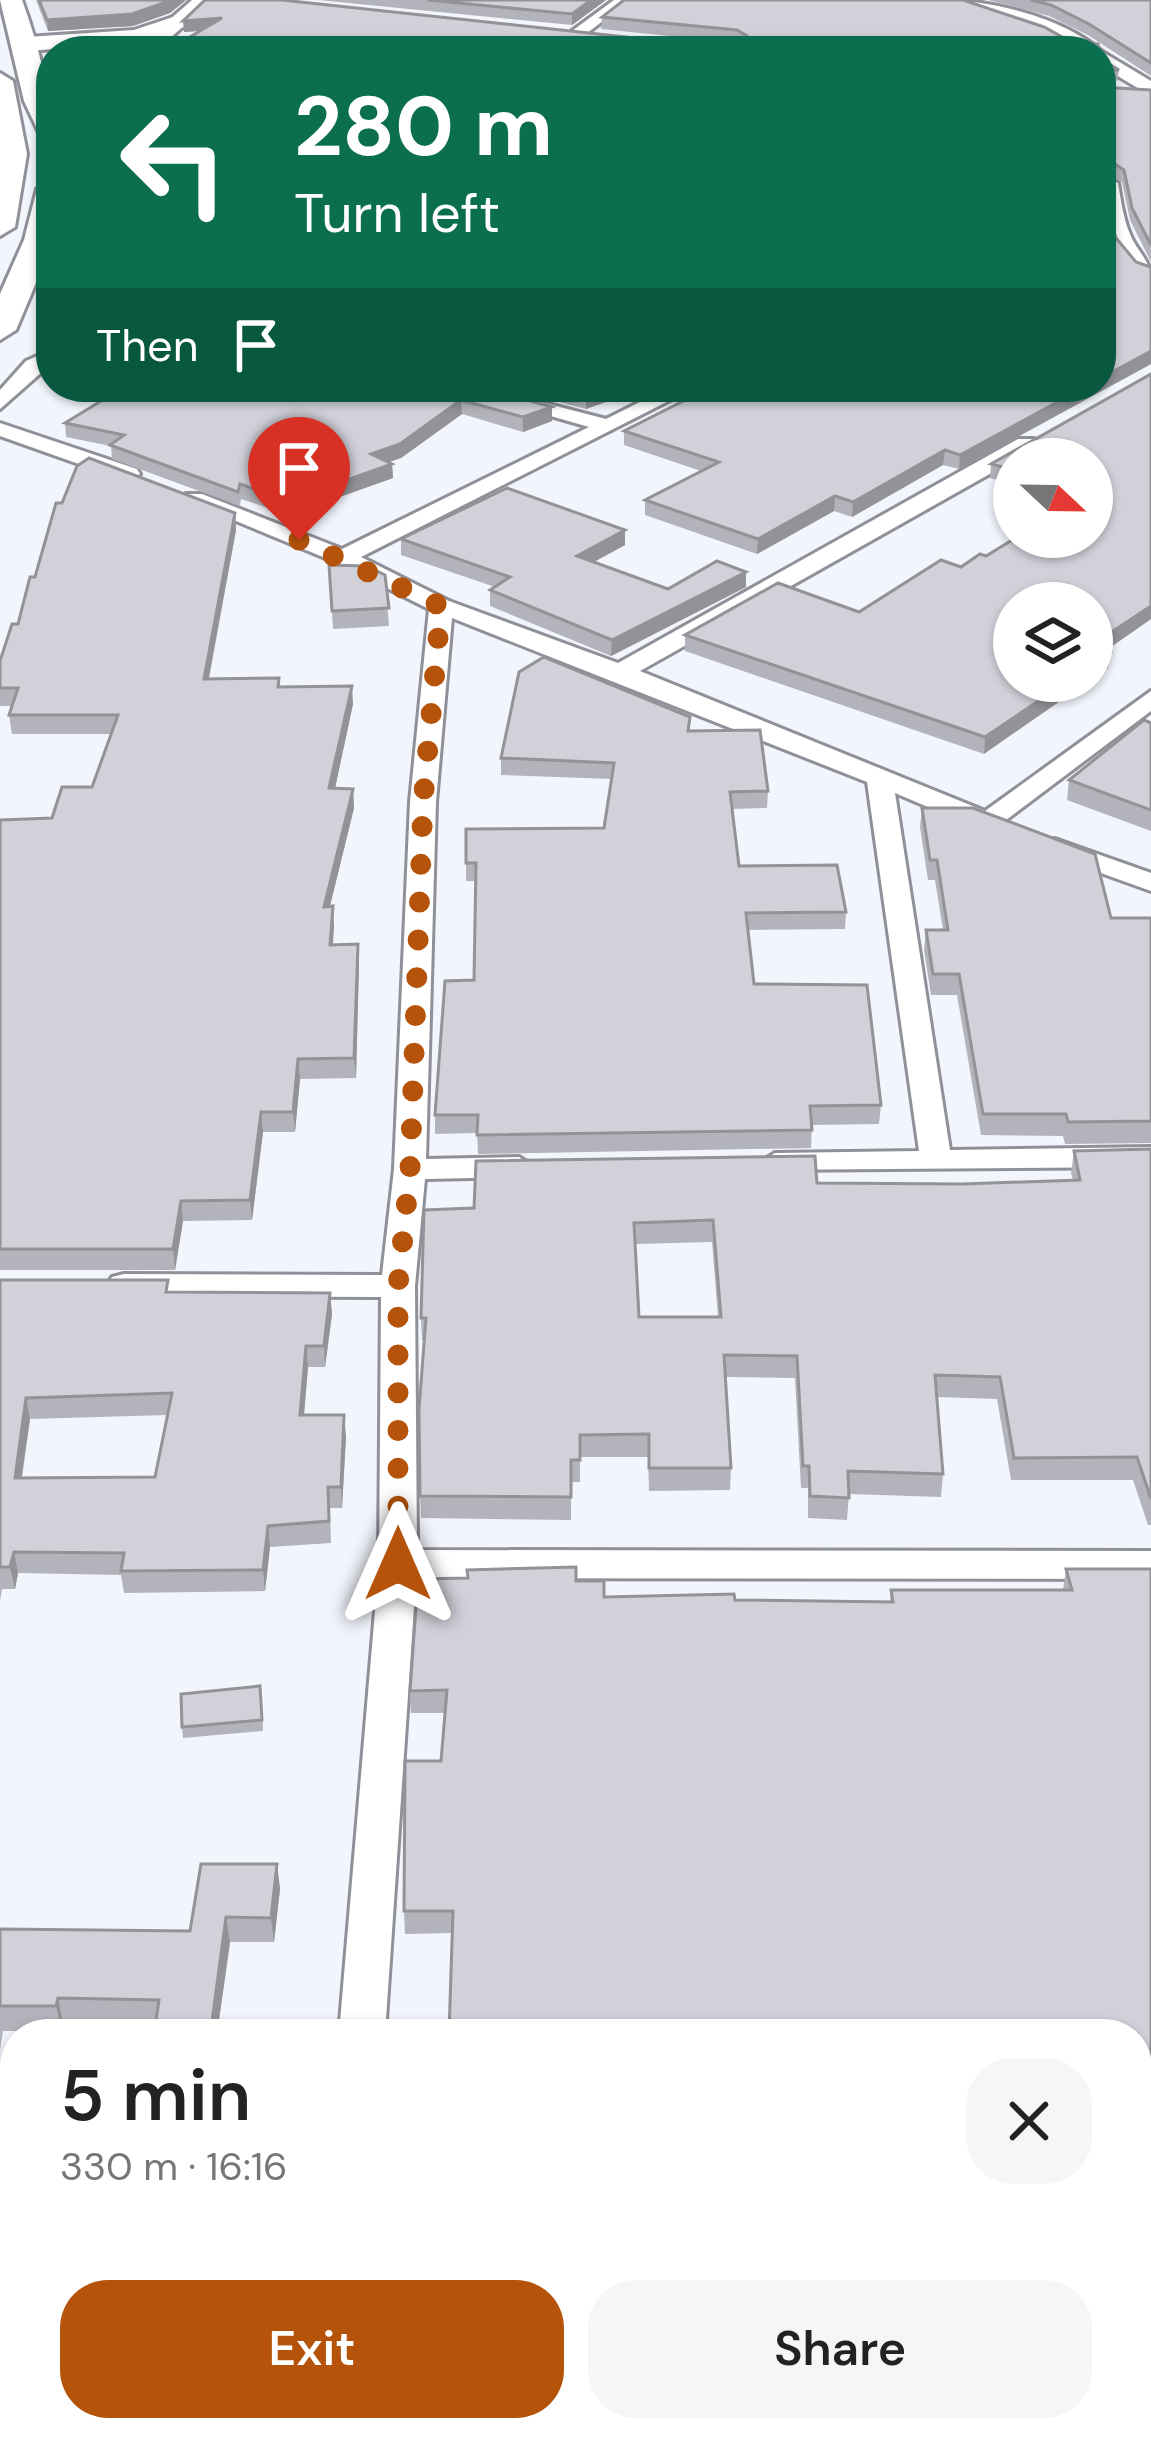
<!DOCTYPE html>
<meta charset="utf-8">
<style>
:root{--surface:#fff;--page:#f6f6f6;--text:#222;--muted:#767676;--accent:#b45309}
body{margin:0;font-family:"DM Sans",sans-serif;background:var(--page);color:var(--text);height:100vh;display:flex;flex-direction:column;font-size:45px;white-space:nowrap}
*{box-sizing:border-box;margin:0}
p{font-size:39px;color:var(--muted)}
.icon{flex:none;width:66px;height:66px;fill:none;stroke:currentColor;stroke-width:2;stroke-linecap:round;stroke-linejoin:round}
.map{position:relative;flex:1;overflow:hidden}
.drawer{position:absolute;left:0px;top:2019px;width:1152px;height:423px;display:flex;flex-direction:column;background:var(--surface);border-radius:48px 48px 0 0;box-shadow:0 3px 9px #0004}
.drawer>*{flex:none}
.banner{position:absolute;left:36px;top:36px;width:1080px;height:366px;border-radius:48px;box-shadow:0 3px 9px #0004;background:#0b6e4f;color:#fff;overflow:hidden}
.needle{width:78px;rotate:112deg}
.tools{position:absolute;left:993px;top:438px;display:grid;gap:24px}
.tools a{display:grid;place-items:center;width:120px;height:120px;border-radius:50%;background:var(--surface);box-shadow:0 3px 9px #0004;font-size:60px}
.pin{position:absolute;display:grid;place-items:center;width:102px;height:102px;color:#fff;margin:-123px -51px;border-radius:50% 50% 50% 0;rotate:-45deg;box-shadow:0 0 12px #0007}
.pin .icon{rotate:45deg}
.me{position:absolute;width:132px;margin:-66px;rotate:0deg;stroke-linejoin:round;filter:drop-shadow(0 0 9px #0008)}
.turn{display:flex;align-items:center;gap:42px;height:252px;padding:0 60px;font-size:54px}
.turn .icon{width:156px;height:156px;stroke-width:2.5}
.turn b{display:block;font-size:84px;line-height:102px}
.then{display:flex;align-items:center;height:114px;padding:0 60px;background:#0003;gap:24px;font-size:45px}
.round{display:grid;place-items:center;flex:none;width:126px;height:126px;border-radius:48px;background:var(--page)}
.overview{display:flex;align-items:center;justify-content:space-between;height:204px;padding:0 60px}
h1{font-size:72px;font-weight:600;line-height:90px}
.cta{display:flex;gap:24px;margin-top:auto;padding:24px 60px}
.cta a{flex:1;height:138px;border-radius:48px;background:var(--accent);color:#fff;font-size:48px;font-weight:600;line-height:138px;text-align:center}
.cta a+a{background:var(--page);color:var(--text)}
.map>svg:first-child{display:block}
</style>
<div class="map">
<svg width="1151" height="2440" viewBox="0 0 1151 2440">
<rect width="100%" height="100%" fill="#f3f5fd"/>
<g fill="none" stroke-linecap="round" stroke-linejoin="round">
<g stroke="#8f9098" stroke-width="6">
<g id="minor">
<polygon points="614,0 630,0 582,37 572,37 572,31"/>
<path d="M1101 173 1118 183C1121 200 1123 218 1130 234 1137 252 1151 260 1151 280 1113 263 1101 211 1101 173Z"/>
<polygon points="51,350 51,364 0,409 0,390 26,361"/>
<polygon points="449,387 483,387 606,419 670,387 696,387 361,557 449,601 618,663 1018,439 1034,439 1034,449 640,671 985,811 1151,691 1151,711 1006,820 1006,831 977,828 895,793 950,1150 1151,1147 1151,1167 764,1170 759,1163 775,1153 919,1151 867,782 452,618 436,802 426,1159 519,1157 535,1167 519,1177 425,1179 415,1286 417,1550 1151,1551 1151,1579 416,1578 385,2034 339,2034 379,1564 381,1297 124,1296 112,1293 107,1285 112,1277 124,1274 382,1275 394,1169 410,802 429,609 335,562 183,499 186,494 202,494 342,549 589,427"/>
<polygon points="0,423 137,469 140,474 129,481 121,479 0,436"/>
<polygon points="1055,839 1151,873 1151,891 1045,853 1041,847 1045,841"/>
<rect x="1137" y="2131" width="14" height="42"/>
<polygon points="303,2427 355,2427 354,2440 302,2440"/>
</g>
</g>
<g stroke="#8f9098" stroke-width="6">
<g id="tertiary">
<polygon points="192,0 212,0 156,51 134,51"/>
<path d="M943 0C992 0 1064 18 1101 51H1076L1045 34Z"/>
<polygon points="1101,51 1151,81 1151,96 1101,66"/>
</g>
</g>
<g stroke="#8f9098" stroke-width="6">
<polygon id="secondary" points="176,16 184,17 184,27 137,43 27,51 16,44 27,37 134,30"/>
</g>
<g stroke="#8f9098" stroke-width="6">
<g id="primary">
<path d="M0 0H22C38 44 51 92 51 139L41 137 24 101Z"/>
<polygon points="0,73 13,81 27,154 15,227 0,236"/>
<polygon points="51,180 51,247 16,330 0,340 0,294 24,240 37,189"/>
</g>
</g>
<use href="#minor" fill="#fff" fill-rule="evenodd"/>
<use href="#tertiary" fill="#fff" fill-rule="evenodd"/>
<use href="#secondary" fill="#fff" fill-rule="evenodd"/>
<use href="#primary" fill="#fff" fill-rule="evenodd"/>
</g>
<g fill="#b3b4bb" fill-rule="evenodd">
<polygon points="36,0 186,0 170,13 133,26 48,31"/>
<polygon points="205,0 691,44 739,43 601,29 602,17 1075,44 166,51 200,31 184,32"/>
<polygon points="318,0 606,0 572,25"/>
<polygon points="988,0 1151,0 1151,76 1088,35 1049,16"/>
<polygon points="1101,59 1119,70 1117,81 1101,81 1102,87 1151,90 1151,262 1130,220 1122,182 1101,169 1101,177"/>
<polygon points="1116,238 1136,262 1151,268 1151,364 959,469 943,465 852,517 834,511 757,554 645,515 645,500 701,471 624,445 624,431 683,401 683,387 1101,387"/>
<polygon points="1151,374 1151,619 1105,651 1108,668 1092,679 1092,603 984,754 685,651 685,635 859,612 986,556 1092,537 1092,459 1014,459 1014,485 990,478 991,464"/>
<polygon points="86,387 482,387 552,407 552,421 523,432 462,414 401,458 389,462 392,464 393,478 289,515 241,499 240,506 112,459 111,446 66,437 65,423 112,394 86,391"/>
<polygon points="501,387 648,387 586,409"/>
<polygon points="235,513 236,530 209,679 280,687 353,704 335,788 353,789 354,808 330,906 334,926 333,945 358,944 359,964 356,1078 300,1079 295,1132 263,1132 252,1220 183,1221 175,1270 0,1270 0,820 52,818 92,787 111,734 12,734 9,715 12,706 0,706 0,661 18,624 35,577"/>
<polygon points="625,530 625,545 594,562 668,589 746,587 611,656 490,606 490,590 495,587 401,555 401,539"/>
<polygon points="329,565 385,575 389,626 333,629"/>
<polygon points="1151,723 1151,831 1067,800 1069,780"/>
<polygon points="689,731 768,791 767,808 733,809 739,866 846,912 845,929 748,930 754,984 881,1105 879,1124 812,1125 811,1148 478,1154 477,1133 435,1134 435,1115 474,980 476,881 466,881 466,863 604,828 611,779 501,775 501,758"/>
<polygon points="922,808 1111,918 1151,918 1151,1143 1065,1144 1063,1136 981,1135 957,995 931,995 924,950 926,930 943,930 935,880 928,880 920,827"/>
<path d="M1151 1149V1525H1148L1133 1480H1011L997 1399 937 1397 943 1474 941 1497 849 1494 847 1520 808 1518V1488H801L795 1378 726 1377 731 1468 730 1490 649 1491 648 1457H580V1482H571V1520L421 1518 420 1496 425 1340H422L421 1318 424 1210 817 1183 962 1184 1073 1180 1071 1173 1074 1151ZM712 1242 718 1317H639L635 1244Z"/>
<path d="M0 1280 169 1292 330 1293 332 1314 325 1367H308L304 1415 346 1436 342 1508H330L331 1543 270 1547 265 1591 124 1593 121 1575 18 1573 15 1589H2L0 1601ZM167 1415 155 1477 22 1478 30 1419Z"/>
<polygon points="1066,1569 1151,1569 1151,2122 1137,2122 1137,2034 449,2034 452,1933 405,1934 404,1911 441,1761 445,1713 411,1713 410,1691 576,1581 604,1597 890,1602 891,1590 1063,1590"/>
<polygon points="262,1697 263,1731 183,1738 182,1727"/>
<polygon points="277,1864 280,1889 274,1942 230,1942 217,2034 156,2034 156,2024 63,2023 62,2031 3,2031 0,2051 0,1929 190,1931"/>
<rect x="1137" y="2175" width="14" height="210"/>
<polygon points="15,2228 15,2288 11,2288 0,2366 0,2229"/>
<polygon points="624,2427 667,2427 666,2435 625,2438"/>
<polygon points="801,2427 1122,2427 1119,2440 951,2440 860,2430 859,2439 801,2440"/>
</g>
<g fill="#929298">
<polygon points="172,0 186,0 170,13 133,26 48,31 47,20"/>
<polygon points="591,0 606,0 572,25 572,14"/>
<polygon points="222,18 223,29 184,32 183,21"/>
<polygon points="1151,351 1151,364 959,469 960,455 1085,387 1101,387 1101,378"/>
<polygon points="609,387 648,387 586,409 586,395"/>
<polygon points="461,400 462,414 401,458 371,468 371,454"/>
<polygon points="552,407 552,421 523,432 523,417"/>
<polygon points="945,450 943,465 852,517 853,502"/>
<polygon points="392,464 393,478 289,515 288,501"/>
<polygon points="835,496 834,511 757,554 758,539"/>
<polygon points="235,513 236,530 205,697 204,679"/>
<polygon points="625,530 625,545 577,571 577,556"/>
<polygon points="746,572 746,587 611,656 612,640"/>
<polygon points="1151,606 1151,619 1092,660 1092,645"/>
<polygon points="1110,652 1108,668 1092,679 1092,665"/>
<polygon points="1068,681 1089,681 984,754 985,737"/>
<polygon points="352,686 353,704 331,807 329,788"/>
<polygon points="353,789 354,808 325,926 324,907"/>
<polygon points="333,906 334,926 331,964 330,945"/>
<polygon points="358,944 359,964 356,1078 354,1058"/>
<polygon points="298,1059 300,1079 295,1132 293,1112"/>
<polygon points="261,1112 263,1132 252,1220 250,1200"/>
<polygon points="181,1201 183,1221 175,1270 173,1249"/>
<polygon points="330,1293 332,1314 325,1367 324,1346"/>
<polygon points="306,1346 308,1367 302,1437 300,1415"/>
<polygon points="26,1398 30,1419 18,1500 15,1478"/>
<polygon points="344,1415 346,1436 342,1508 341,1487"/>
<polygon points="268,1526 270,1547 265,1591 263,1570"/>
<polygon points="14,1552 18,1573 15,1589 10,1567"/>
<polygon points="277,1864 280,1889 274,1942 271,1918"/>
<polygon points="226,1917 230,1942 217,2034 212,2034"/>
<polygon points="58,1998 63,2023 62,2031 56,2006"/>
<polygon points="5,2264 11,2288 0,2366 0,2297"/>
<polygon points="223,2427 229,2427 228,2440 222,2440"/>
</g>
<g fill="#d0d1d9" stroke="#929298" stroke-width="3" fill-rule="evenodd">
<polygon points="39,0 172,0 132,14 47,20"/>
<polygon points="205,0 282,0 691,44 748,43 747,36 737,30 602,17 624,0 963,0 1044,27 1075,44 1098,44 1099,51 166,51 222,18 183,21"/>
<polygon points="428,0 591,0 572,14"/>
<polygon points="1031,0 1151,0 1151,63 1089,24 1051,5"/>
<polygon points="1101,59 1119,70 1101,69"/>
<polygon points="1101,80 1102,87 1151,90 1151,245 1132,208 1124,170 1102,156 1101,177"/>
<polygon points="1101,193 1116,238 1136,262 1151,267 1151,351 1101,378"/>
<polygon points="1151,374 1151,606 1092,645 1092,603 1014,603 1014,681 1068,681 985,737 685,635 778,583 859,612 941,560 961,567 980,554 986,556 1017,537 1092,537 1092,459 1014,459 1014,470 991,464"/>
<polygon points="124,387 482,387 552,407 523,417 461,400 400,444 371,454 392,464 288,501 240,484 238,492 110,445 124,435 65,423"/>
<polygon points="555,387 609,387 586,395"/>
<polygon points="684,387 1085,387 960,455 945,450 853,502 835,496 758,539 645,500 719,462 624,431 689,398"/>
<polygon points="89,458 235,513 204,679 279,678 278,687 352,686 329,788 353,789 324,907 333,906 330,945 358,944 354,1058 298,1059 293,1112 261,1112 250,1200 181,1201 173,1249 0,1249 0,820 52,818 62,787 92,787 118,715 9,715 18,688 0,688 0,661 12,624 18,624 30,577 35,577 56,503 62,503 77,466"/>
<polygon points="507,488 625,530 577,556 668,589 717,561 746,572 612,640 490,590 510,577 401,539"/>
<polygon points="329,565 366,566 385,575 389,608 332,611"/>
<polygon points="1092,646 1110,652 1092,665"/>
<polygon points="544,657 690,717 688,731 760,730 768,791 730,792 739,866 837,865 846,912 746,913 754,984 867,985 881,1105 810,1106 812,1130 477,1135 478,1115 435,1115 445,981 474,980 476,863 466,863 466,829 604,828 614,763 501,758 519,672"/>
<polygon points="1144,720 1151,723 1151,810 1069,780"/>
<polygon points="922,808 973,808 1095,854 1111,918 1151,918 1151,1121 1068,1122 1066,1114 983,1114 959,974 933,974 926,930 948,930 937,860 930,860"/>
<path d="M1151 1149V1499L1137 1457 1014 1458 1000 1377 935 1375 943 1474 848 1471 849 1498 810 1496 809 1466H803L797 1356 724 1355 731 1468H649V1434L580 1435V1460H571V1497L420 1496 419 1409 426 1318H421L424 1210 474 1208 476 1161 815 1156 817 1183 962 1184 1080 1180 1074 1151ZM713 1220 721 1317H639L634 1223Z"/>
<path d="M0 1280H168L166 1292 330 1293 324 1346H306L300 1415H344L341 1487H328L329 1521 268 1526 263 1570 121 1571 124 1553 14 1552 10 1567H0ZM172 1393 155 1477 15 1478 26 1398Z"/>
<polygon points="576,1567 576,1581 604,1581 604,1597 734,1594 735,1600 893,1602 891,1590 1072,1590 1066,1569 1151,1569 1151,2100 1137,2100 1137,2034 977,2034 977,2032 876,2034 449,2034 453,1911 404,1911 405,1761 441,1761 447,1690 410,1691 418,1579 468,1578 467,1570"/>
<polygon points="260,1686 262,1720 182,1727 181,1694"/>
<polygon points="201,1864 277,1864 271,1918 226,1917 211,2029 155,2028 159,2000 58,1998 56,2006 0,2006 0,1929 190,1931"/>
<rect x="1137" y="2175" width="14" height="188"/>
<polygon points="15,2228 15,2264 5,2264 0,2297 0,2229"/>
<polygon points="0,2413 15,2413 15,2427 223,2427 222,2440 0,2440"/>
<polygon points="379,2427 489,2427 489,2431 509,2431 509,2440 378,2440"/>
<polygon points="956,2427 1111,2427 1113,2440 957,2440"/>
</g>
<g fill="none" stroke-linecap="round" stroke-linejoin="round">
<polyline stroke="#b45309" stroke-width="21" stroke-dasharray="0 37.8" points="299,540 441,606 423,802 410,1169 398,1286 398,1564"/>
</g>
</svg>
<div class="tools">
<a><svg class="needle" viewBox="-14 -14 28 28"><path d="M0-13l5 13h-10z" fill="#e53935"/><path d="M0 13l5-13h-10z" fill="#767676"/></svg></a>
<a><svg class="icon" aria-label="layers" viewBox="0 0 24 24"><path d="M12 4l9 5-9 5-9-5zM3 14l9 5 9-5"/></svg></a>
</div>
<div class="pin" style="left:299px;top:540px;background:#d93025"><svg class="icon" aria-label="arrive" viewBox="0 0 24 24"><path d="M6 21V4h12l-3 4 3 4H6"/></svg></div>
<svg class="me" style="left:398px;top:1564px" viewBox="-20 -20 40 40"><path d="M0-17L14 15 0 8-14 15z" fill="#b45309" stroke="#fff" stroke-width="4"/></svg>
<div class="banner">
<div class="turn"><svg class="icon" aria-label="left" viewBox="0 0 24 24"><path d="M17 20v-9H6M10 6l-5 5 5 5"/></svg><div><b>280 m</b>Turn left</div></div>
<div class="then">Then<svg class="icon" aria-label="arrive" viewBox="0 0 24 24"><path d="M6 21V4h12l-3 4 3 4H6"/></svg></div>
</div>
<section class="drawer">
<div class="overview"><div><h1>5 min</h1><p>330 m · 16:16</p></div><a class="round"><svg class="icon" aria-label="close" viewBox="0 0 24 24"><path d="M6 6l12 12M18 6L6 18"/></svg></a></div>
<div class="cta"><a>Exit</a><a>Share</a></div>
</section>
</div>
